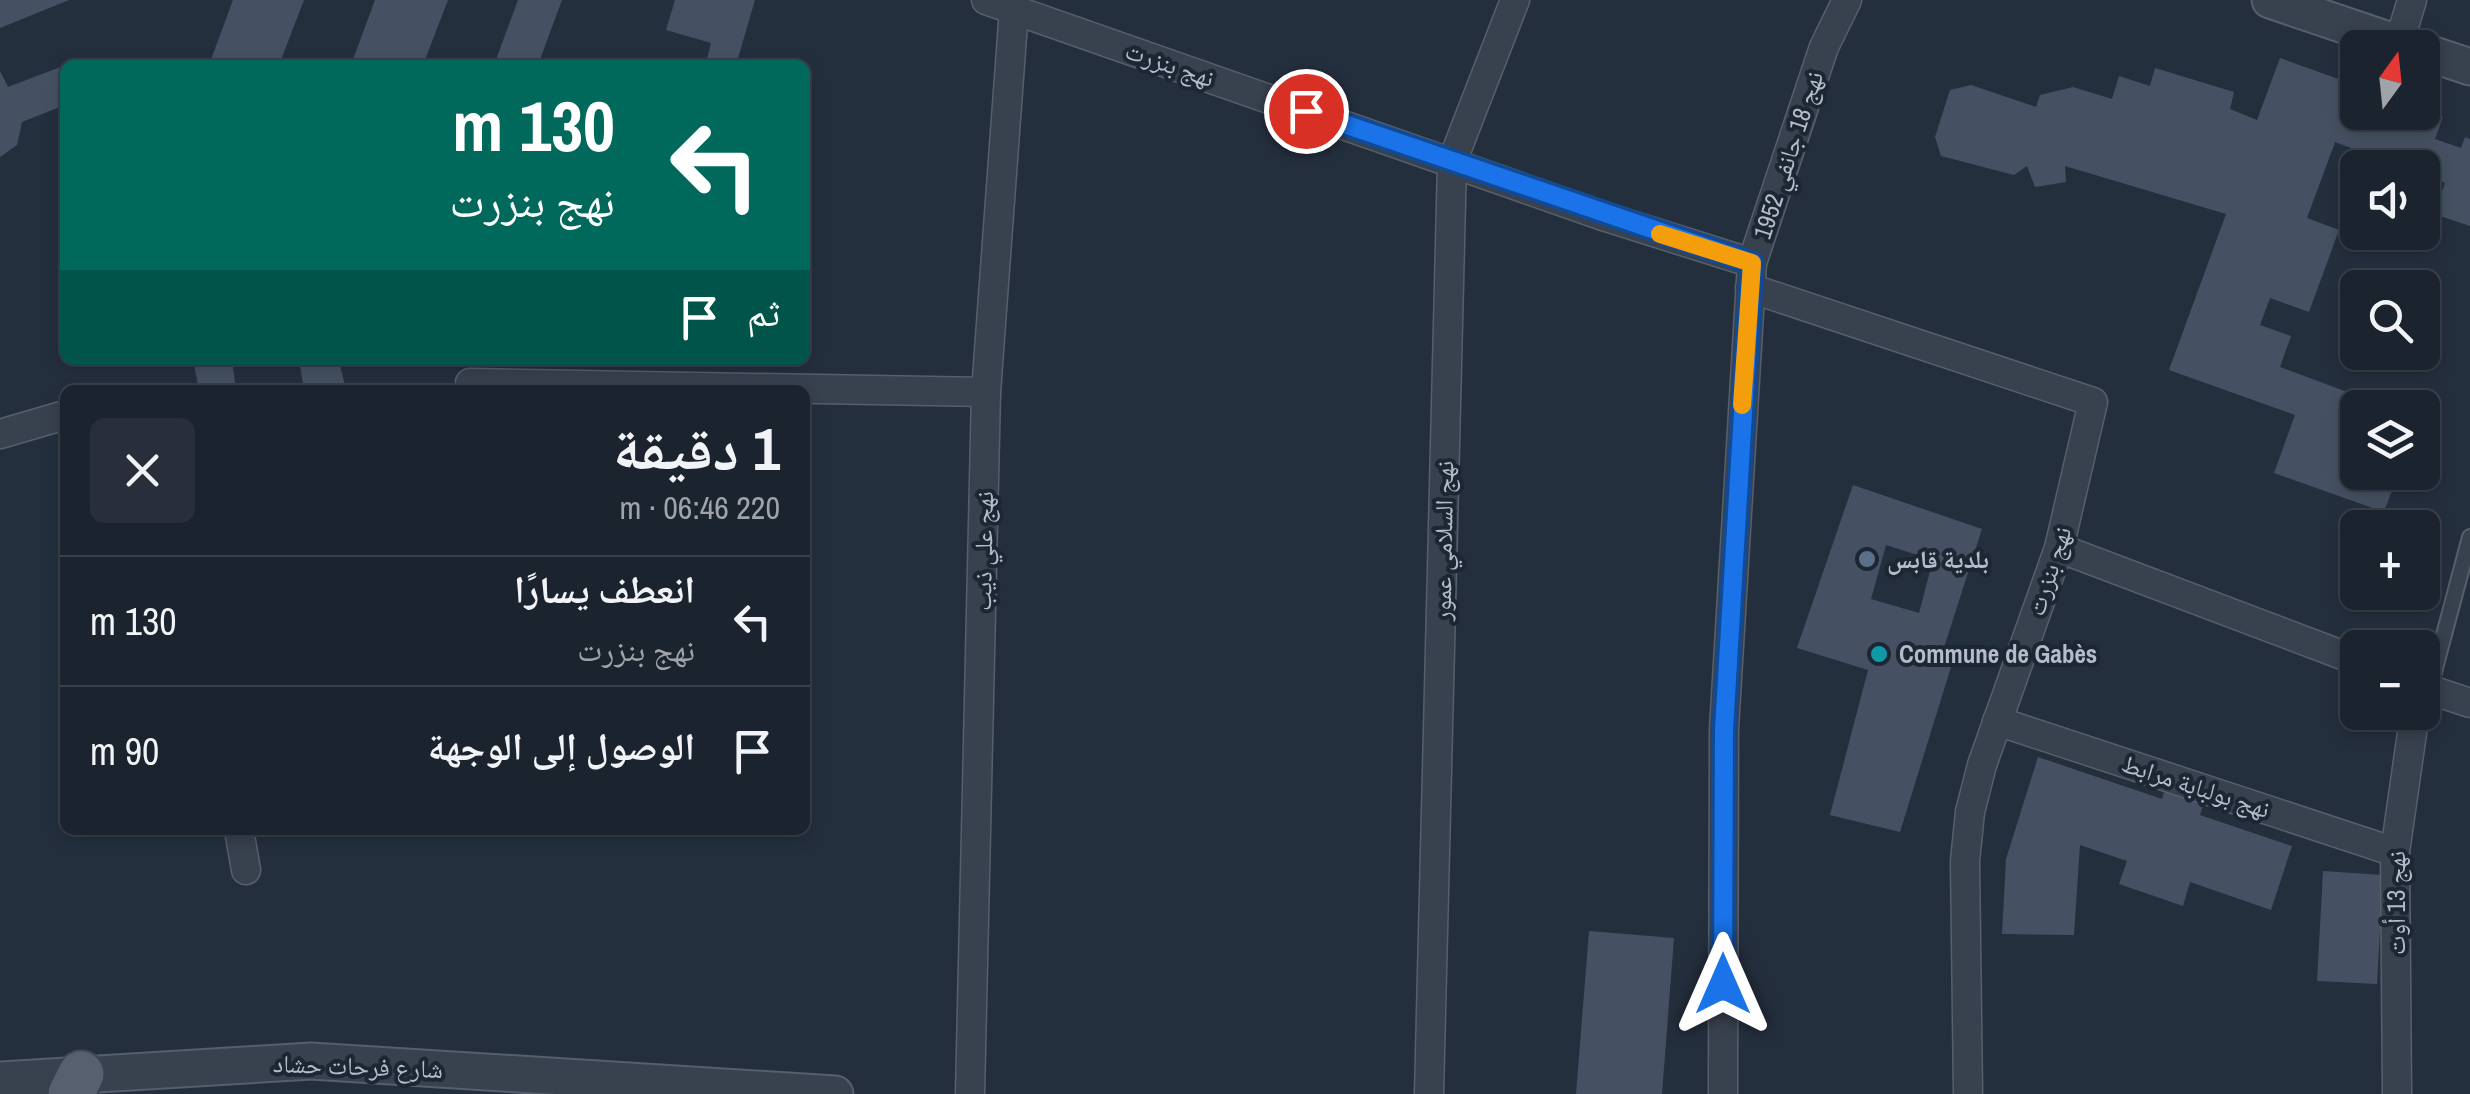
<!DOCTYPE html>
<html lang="ar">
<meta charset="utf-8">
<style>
:root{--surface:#1b232e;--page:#282f3a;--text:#f1f3f6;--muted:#a0a4aa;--line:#39404a}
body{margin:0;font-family:"Archivo Narrow","Noto Naskh Arabic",sans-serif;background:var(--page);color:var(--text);direction:rtl;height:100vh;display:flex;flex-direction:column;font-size:38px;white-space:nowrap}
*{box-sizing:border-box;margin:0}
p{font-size:32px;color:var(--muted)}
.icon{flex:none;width:55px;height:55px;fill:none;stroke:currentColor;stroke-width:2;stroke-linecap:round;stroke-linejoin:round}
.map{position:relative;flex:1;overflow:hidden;direction:ltr}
.sheet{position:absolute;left:60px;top:385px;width:750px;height:450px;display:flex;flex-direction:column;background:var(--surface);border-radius:15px;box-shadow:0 5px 15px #0003,0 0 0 2px var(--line);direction:rtl}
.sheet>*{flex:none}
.guide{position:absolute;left:60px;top:60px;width:750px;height:305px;border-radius:15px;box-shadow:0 5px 15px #0003,0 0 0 2px var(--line);direction:rtl;background:#00695c;color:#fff;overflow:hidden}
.needle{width:65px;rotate:15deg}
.tools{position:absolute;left:2340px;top:30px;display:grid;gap:20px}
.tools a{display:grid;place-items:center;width:100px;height:100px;border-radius:15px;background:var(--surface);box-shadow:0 5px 15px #0003,0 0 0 2px var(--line);font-size:50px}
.pin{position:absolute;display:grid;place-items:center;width:85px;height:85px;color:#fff;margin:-42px;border:5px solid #fff;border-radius:50%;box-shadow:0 2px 10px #0007}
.me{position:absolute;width:110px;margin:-55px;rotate:0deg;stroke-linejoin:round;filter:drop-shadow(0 0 8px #0008)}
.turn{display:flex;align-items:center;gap:35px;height:210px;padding:0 30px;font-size:45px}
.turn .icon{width:130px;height:130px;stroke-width:2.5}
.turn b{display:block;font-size:70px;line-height:85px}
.then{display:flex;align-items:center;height:95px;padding:0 30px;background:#0003;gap:20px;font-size:38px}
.round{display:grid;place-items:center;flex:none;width:105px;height:105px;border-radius:15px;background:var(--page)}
.head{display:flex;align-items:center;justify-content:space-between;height:170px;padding:0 30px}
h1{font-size:60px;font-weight:700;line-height:75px}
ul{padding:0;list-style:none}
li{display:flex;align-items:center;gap:30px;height:130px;padding:0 30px;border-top:2px solid var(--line)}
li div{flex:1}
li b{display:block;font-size:38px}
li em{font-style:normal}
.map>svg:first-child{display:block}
</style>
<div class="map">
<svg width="2470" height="1094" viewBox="0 0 2470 1094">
<rect width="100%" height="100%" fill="#242f3e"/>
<g fill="#455162" fill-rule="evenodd">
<polygon points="0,0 69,0 0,28"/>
<polygon points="233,0 304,0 279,65 209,65"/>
<polygon points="375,0 448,0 423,65 351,65"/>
<polygon points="518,0 562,0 538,65 494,65"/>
<polygon points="675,0 755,0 736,65 707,59 711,43 666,30"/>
<polygon points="2280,58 2358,86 2358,112 2422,110 2443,117 2435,139 2461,148 2465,137 2470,139 2470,226 2434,214 2445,183 2422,174 2422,168 2404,168 2335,142 2307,218 2339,230 2309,312 2270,298 2260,325 2291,336 2280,367 2369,400 2366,408 2358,408 2358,431 2345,465 2395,483 2384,512 2274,473 2295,415 2169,370 2226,214 2065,166 2066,182 2035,187 2027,166 2014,175 1941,156 1935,137 1950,90 1971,85 2036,107 2040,95 2073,87 2112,99 2119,76 2150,86 2155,68 2234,92 2230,109 2257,120"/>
<polygon points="63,66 65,105 22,122 17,145 0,157 0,71 8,87"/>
<polygon points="193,360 232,360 236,390 199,390"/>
<polygon points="299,360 339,360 346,390 304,390"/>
<path d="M1853 485 1982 529 1940 660 1951 667 1900 832 1830 815 1868 670 1797 648ZM1886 545 1933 560 1919 613 1871 599Z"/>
<polygon points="2038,757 2162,799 2165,789 2204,802 2200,815 2292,846 2271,910 2190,882 2183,906 2119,884 2127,861 2080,845 2074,935 2002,934 2006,859"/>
<polygon points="2323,871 2383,875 2377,984 2317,981"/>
<polygon points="1589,931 1674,938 1662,1094 1576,1094"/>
</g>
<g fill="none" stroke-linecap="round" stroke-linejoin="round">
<g stroke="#565f6c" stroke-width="18">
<polyline id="service" points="2429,691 2470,537"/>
</g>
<g stroke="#565f6c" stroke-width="31">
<g id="minor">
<polyline points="986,0 1606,217 1752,263"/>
<polyline points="2399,43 2412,0"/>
<polyline points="1750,288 2093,402 2059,548 1982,765 1970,812 1965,861 1968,1094"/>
<polyline points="470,383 986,392"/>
<polyline points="0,434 65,415"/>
<polyline points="2059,548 2358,661"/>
<polyline points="2422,687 2470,703"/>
<polyline points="1997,721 2395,852"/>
<polyline points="239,830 246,870"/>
<polyline points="970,1094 986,392 1014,9"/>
<polyline points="1429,1094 1452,162 1515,0"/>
<polyline points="1723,1094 1724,729 1752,263 1824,47 1847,0"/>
<polyline points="2397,1094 2395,852 2415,712"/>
</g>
</g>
<g stroke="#565f6c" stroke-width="39">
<g id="tertiary">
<polyline points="2270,0 2412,48"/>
<polyline points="2422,51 2470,67"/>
<polyline points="0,1080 311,1061 835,1094"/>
</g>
</g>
<g stroke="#414a57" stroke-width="49">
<polyline id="primary" points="71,1094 81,1074"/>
</g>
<use href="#service" stroke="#38414e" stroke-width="14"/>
<use href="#minor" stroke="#38414e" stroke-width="28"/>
<use href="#tertiary" stroke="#38414e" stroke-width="35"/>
<use href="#primary" stroke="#56606e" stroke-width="45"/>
</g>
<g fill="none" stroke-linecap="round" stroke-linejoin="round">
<g stroke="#114b97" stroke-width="25">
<polyline id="route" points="1306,111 1752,263 1724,729 1723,984"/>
</g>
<use href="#route" stroke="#1a73e8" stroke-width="18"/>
<polyline stroke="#f59e0b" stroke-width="18" points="1660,234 1752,263 1742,405"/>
</g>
<circle fill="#5c6f8a" stroke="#1d2633" stroke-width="4" cx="1867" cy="559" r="10"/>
<circle fill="#0f9aa8" stroke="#1d2633" stroke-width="4" cx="1879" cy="654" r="10"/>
<g text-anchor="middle" stroke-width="8" stroke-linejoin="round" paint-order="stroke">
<g font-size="25" fill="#b4bcc9" stroke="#1d2633">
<text transform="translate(1170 64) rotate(19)" y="9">نهج بنزرت</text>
<text transform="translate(1788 155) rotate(-72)" y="9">نهج 18 جانفي 1952</text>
<text transform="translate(1443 541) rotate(-89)" y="9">نهج السلامي عمور</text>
<text transform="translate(983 551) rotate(-89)" y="9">نهج علي ذيب</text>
<text transform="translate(2049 571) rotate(-72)" y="9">نهج بنزرت</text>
<text transform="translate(2196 786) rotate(18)" y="9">نهج بولبابة مرابط</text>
<text transform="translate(2396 903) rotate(-90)" y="9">نهج 13 أوت</text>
<text transform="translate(358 1066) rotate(2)" y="9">شارع فرحات حشاد</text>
</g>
<g font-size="25" font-weight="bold" fill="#b4bcc9" stroke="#1d2633" text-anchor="start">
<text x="1887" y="568">بلدية قابس</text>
<text x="1899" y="663">Commune de Gabès</text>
</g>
</g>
</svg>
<div class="tools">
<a><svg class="needle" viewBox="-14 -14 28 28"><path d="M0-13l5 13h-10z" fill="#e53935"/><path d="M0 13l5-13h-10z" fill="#a0a4aa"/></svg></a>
<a><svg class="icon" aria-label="sound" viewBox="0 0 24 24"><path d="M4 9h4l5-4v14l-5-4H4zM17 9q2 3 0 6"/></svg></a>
<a><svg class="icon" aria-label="search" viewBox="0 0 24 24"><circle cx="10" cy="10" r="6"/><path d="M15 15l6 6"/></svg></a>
<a><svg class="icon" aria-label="layers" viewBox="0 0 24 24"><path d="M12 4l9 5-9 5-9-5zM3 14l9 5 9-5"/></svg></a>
<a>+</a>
<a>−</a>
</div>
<div class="pin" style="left:1306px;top:111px;background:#d93025"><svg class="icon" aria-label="arrive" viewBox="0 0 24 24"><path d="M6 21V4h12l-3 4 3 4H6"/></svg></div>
<svg class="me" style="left:1723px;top:984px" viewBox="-20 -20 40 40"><path d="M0-17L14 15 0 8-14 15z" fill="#1a73e8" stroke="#fff" stroke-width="4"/></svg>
<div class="guide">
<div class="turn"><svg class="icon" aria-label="left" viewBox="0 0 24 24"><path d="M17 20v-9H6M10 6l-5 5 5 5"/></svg><div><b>130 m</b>نهج بنزرت</div></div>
<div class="then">ثم<svg class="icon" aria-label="arrive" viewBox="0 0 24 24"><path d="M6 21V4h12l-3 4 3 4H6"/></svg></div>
</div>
<section class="sheet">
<div class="head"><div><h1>1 دقيقة</h1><p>220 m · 06:46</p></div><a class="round"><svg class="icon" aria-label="close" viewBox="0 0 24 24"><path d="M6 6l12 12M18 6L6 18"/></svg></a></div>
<ul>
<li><svg class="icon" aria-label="left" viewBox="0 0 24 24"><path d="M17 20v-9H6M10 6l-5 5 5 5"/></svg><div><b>انعطف يسارًا</b><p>نهج بنزرت</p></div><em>130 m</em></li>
<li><svg class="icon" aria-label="arrive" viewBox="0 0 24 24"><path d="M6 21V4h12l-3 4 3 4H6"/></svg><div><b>الوصول إلى الوجهة</b></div><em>90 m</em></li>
</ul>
</section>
</div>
